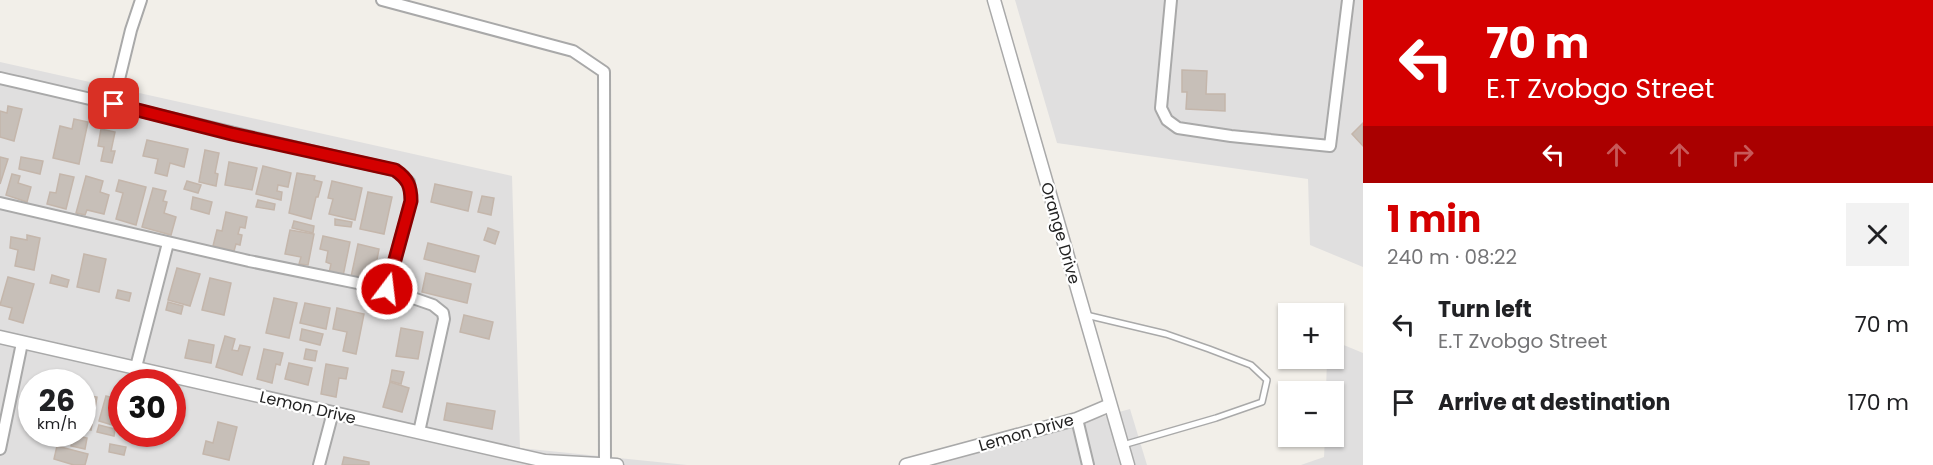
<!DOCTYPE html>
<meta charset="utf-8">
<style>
:root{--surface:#fff;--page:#f2f2f2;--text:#202124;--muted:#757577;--accent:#d40000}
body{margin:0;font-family:Poppins,sans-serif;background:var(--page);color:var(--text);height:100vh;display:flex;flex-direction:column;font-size:22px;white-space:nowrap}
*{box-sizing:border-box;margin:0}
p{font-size:20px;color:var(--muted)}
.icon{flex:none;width:33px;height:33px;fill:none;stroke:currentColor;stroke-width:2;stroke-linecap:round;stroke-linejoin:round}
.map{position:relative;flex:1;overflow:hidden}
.drawer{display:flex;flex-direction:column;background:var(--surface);width:570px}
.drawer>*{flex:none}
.top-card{background:#d40000;color:#fff;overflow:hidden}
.fabs{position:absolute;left:1278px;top:303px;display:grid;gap:12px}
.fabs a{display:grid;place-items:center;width:66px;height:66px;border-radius:0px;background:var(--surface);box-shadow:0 2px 4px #0004;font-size:30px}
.speed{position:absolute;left:18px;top:369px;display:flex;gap:12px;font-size:30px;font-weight:700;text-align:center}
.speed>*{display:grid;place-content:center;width:78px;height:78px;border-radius:50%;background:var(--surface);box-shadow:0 2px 4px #0004;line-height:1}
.speed small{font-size:15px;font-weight:400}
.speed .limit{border:9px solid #d22;background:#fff;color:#111}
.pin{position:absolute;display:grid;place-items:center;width:51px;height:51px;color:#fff;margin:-26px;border-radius:12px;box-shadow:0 3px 9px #0006}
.me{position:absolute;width:66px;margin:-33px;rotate:15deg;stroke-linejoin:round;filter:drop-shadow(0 0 4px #0008)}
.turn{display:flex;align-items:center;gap:21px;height:126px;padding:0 24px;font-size:27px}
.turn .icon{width:78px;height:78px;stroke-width:2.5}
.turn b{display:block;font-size:42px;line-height:51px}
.lanes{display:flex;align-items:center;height:57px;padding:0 24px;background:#0003;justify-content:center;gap:30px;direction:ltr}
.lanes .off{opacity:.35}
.round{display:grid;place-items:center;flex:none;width:63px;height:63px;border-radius:0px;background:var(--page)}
.summary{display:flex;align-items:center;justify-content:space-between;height:102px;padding:0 24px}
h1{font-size:36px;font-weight:700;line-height:45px;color:var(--accent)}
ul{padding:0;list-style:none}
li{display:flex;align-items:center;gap:18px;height:78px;padding:0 24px}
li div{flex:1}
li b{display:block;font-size:22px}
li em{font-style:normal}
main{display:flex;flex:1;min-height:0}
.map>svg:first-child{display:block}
</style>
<main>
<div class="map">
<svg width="1363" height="465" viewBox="0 0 1363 465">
<rect width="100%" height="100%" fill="#f2efe9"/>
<g fill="#e0dfdf" fill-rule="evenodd">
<polygon points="1015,0 1363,0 1363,267 1310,245 1308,179 1057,143"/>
<path d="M0 62 512 176 520 448 687 465H0ZM32 382H82V434H32ZM122 382H172V434H122Z"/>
<polygon points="1334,341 1363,353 1363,465 1301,465 1324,457 1325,437 1334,436 1334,392 1326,391 1327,359 1334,358"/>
<polygon points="1130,409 1147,465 927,465"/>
</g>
<g fill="#c7bfb8" stroke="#c4b6ab" stroke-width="1.5">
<polygon points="1182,70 1207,71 1206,94 1225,94 1225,111 1186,109 1187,92 1182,92"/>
<polygon points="8,106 22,109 14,141 0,137 0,111 7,113"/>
<polygon points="74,119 88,122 79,164 53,158 60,126 72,129"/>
<polygon points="1363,123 1363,146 1352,134"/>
<polygon points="101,129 115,132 111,151 115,151 112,163 101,161 104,147 98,146"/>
<polygon points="147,140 188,149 184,167 170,163 167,176 155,173 158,159 143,156"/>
<polygon points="205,150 219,153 215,173 218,174 216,186 199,182"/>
<polygon points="0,157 8,159 0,184"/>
<polygon points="21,157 43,161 40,174 19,169"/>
<polygon points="229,162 257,168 252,190 225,185"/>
<polygon points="263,166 291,173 288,187 278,185 277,191 282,192 281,200 256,194"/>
<polygon points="297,173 315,176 314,180 322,182 318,197 316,197 311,219 289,213"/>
<polygon points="12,174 20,176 18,183 31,187 27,202 6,195"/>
<polygon points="60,174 74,177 66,209 47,204 50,192 56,193"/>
<polygon points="86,176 103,181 100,192 109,195 104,214 87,210 85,215 76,213"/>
<polygon points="119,180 146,187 136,225 116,219 123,193 116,191"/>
<polygon points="187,181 201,185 198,193 184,189"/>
<polygon points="332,181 362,188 355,220 329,214 333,199 328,198"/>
<polygon points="435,184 472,192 468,211 431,202"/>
<polygon points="153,188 166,191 163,201 167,202 164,213 176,217 171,235 142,227"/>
<polygon points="368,192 392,197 384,234 360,229"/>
<polygon points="482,196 494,198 491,215 478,212"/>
<polygon points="193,197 212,202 209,214 191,209"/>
<polygon points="258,200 275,204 274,210 256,207"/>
<polygon points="226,212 247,217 245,228 240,227 238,234 242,235 240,245 236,244 234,251 213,246 217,230 222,231"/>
<polygon points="335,219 352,222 351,227 335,225"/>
<polygon points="294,221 314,226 313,233 292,228"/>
<polygon points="488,228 499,232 495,244 484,240"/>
<polygon points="290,230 314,234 308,265 299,264 301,257 285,254"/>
<polygon points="27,235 40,238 34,270 15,266 18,250 10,248 11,237 27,240"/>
<polygon points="323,236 350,242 343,276 329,273 331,264 326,262 328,251 320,249"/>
<polygon points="428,243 479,256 475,272 424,259"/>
<polygon points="358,244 379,249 374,275 362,272 361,279 351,277"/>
<polygon points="84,254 106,259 99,292 77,287"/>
<polygon points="177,268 200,274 190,306 168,300"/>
<polygon points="426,273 471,284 467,303 422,292"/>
<polygon points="52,275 69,280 67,287 50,283"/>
<polygon points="8,277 34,284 23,323 9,319 12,308 0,305"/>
<polygon points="210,278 231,283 224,315 202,310"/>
<polygon points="118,290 131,293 129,301 116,298"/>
<polygon points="274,298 297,303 289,338 266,333"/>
<polygon points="168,302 183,306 181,314 166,310"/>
<polygon points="305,303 330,308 326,329 300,323"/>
<polygon points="337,308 364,314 356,354 343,351 347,332 333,329"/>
<polygon points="464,315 493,322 489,339 460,332"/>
<polygon points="401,328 423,332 418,359 396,356"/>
<polygon points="302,329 323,334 320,345 300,340"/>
<polygon points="225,336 235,339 232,350 238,351 240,345 250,347 242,375 216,367"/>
<polygon points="189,340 214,345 211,363 185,358"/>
<polygon points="264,349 283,353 280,365 276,364 272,383 257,379"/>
<polygon points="306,349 317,351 315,361 304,359"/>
<polygon points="289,363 312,368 308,385 285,379"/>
<polygon points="326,364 348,368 346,379 339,378 336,397 321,394"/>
<polygon points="392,370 404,372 401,384 390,381"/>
<polygon points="390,382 409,388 402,412 383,407"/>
<polygon points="84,395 97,397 91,430 82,428"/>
<polygon points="106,396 122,400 122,428 99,421"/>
<polygon points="447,403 495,411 492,429 444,420"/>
<polygon points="23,407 32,409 32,419 21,417"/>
<polygon points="218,422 237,427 229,460 203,454 206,441 213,443"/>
<polygon points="99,425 115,429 114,436 97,432"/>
<polygon points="149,434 165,434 162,443 147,440"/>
<polygon points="73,435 87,438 85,449 71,446"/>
<polygon points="110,444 126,447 124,455 109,452"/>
<polygon points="57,446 88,454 85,465 74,465 54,459"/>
<polygon points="344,457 369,462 369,465 342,465"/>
</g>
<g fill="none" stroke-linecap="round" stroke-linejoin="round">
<g stroke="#a9a9a9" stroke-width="8">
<polyline id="service" points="1086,315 1166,334 1209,349 1251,365 1267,380 1262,402 1216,418 1123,445"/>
</g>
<g stroke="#a9a9a9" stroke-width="14">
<g id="minor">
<polyline points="382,0 573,51 604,72 605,464"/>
<polyline points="1171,0 1161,108 1167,120 1178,128 1231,136 1330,146 1348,0"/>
<path d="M0 78C132 108 263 141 395 170L409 182 411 201 387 289"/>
<polyline points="113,104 131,30 141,0"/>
<polyline points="0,203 249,261 387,289 433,305 443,313 444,319 419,432"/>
<polyline points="136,367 168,243"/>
<polyline points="1077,419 1088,465"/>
<polyline points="0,449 22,343"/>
<polyline points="319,465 333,412"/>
</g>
</g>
<g stroke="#a9a9a9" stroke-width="15">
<g id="tertiary">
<polyline points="994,0 1128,465"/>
<polyline points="0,337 545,461 617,465"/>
<polyline points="906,465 1077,419 1110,405"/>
</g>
</g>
<use href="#service" stroke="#fff" stroke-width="5"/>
<use href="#minor" stroke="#fff" stroke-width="10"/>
<use href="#tertiary" stroke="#fff" stroke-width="12"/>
</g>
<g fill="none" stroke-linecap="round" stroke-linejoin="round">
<g stroke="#8a0000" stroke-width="15">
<path id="route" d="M114 104 232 134 395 170C408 179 411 186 411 201L387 289"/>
</g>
<use href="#route" stroke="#d40000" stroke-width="10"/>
</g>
<g text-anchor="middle" stroke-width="4.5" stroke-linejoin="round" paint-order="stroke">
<g font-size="16" fill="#222" stroke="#fff">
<text transform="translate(1061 233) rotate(74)" y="6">Orange Drive</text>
<text transform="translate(308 407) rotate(13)" y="6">Lemon Drive</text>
<text transform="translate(1026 432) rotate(-16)" y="6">Lemon Drive</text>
</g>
</g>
</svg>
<div class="fabs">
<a>+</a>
<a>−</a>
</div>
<div class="speed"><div>26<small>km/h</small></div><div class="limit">30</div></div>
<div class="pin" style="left:114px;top:104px;background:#d93025"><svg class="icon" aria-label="arrive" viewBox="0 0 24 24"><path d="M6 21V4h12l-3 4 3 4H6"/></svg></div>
<svg class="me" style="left:387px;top:289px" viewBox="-20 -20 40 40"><circle r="17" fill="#d40000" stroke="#fff" stroke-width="3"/><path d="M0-11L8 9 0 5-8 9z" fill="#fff"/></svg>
</div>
<section class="drawer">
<div class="top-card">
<div class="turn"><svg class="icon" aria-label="left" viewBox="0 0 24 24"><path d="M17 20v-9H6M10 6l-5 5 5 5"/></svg><div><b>70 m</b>E.T Zvobgo Street</div></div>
<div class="lanes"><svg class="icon" aria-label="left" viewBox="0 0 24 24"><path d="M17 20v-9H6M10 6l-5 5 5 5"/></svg><svg class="icon off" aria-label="ahead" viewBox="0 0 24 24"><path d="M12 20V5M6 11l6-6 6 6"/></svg><svg class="icon off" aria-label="ahead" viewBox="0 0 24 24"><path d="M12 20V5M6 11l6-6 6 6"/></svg><svg class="icon off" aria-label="right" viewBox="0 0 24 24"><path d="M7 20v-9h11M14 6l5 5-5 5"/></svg></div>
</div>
<div class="summary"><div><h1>1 min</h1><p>240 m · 08:22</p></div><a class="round"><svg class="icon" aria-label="close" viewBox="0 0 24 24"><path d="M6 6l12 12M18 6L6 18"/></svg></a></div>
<ul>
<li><svg class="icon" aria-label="left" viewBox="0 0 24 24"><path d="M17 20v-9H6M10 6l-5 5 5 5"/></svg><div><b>Turn left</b><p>E.T Zvobgo Street</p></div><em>70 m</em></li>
<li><svg class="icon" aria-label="arrive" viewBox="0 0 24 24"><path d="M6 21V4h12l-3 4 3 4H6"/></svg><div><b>Arrive at destination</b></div><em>170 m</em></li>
</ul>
</section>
</main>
